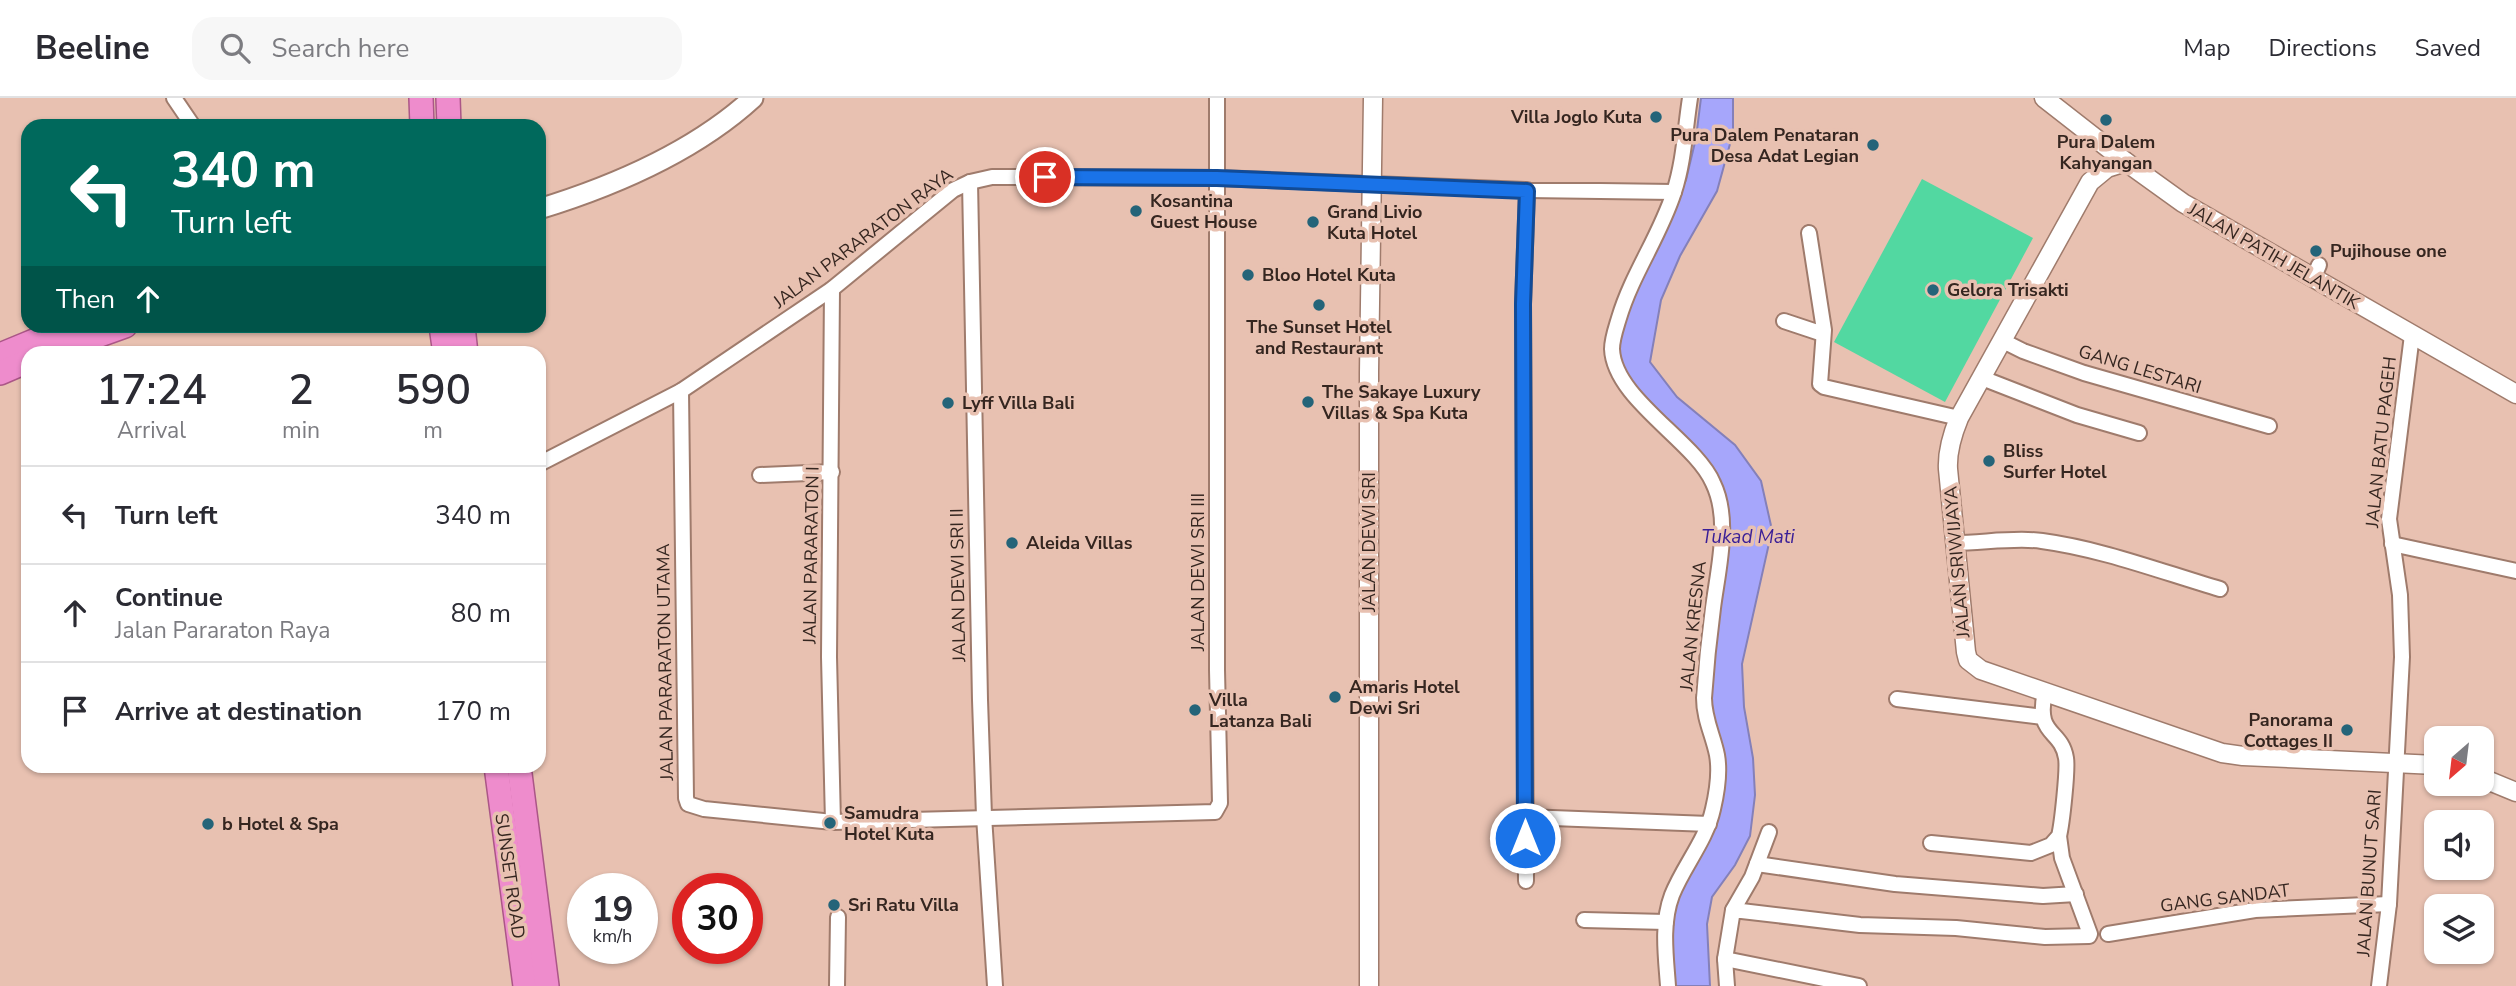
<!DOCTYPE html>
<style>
:root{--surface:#fff;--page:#f7f7f7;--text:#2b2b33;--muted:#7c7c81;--line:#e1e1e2}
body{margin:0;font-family:"Nunito Sans",sans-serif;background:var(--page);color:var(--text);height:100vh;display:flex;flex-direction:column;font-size:26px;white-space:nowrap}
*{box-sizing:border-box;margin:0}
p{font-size:23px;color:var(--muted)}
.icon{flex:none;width:38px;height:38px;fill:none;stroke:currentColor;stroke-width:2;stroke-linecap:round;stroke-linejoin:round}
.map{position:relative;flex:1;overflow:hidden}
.drawer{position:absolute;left:21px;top:248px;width:525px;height:427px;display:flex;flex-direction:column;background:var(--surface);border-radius:21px;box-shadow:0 2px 5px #0004}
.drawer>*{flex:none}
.banner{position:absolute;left:21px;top:21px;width:525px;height:214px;border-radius:21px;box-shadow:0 2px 5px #0004;background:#00695c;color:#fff;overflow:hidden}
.needle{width:46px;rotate:208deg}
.fabs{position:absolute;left:2424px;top:628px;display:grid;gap:14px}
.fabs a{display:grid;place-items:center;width:70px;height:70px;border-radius:14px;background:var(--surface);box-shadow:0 2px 5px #0004;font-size:35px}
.speed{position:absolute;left:567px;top:775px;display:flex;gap:14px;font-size:35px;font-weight:700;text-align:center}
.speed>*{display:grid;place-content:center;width:91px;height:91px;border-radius:50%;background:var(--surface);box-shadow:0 2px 5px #0004;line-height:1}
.speed small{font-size:18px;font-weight:400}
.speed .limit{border:10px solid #d22;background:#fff;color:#111}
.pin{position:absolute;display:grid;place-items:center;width:60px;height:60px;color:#fff;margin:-30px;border:4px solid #fff;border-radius:50%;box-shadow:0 2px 7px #0007}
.me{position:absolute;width:77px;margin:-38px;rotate:0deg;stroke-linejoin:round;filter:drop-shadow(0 0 5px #0008)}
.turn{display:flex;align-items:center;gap:24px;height:147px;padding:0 35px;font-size:32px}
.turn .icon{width:91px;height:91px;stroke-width:2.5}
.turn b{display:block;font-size:49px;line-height:60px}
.then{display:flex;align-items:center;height:66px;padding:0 35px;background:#0003;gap:14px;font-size:26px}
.eta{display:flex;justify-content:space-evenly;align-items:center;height:119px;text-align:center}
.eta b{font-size:42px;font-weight:600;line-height:49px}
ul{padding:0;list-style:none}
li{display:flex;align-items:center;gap:21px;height:98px;padding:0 35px;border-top:2px solid var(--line)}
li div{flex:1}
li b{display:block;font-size:26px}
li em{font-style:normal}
header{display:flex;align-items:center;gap:42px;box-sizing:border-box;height:98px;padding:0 35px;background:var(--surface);border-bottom:2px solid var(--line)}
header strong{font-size:33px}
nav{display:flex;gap:38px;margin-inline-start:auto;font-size:24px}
.search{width:490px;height:63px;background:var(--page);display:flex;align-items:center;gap:18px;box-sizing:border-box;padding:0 24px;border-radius:21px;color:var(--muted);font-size:26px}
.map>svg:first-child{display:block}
</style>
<header>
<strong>Beeline</strong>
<div class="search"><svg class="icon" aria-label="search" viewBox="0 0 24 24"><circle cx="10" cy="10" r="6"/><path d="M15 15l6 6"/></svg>Search here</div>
<nav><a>Map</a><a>Directions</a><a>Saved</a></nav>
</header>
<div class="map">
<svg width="2516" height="888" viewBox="0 0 2516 888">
<rect width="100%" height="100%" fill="#e8c1b1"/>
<polygon fill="#52d8a1" points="1922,81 2033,140 1945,304 1834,244"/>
<polygon fill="#a6a6fb" stroke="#8480b9" stroke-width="2" points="1701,0 1733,0 1733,35 1717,93 1680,158 1661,202 1650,264 1677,299 1735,347 1761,383 1772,432 1742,566 1744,609 1753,660 1755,697 1750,738 1735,767 1712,799 1707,826 1710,888 1674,888 1671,828 1675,800 1719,699 1708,601 1728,424 1725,396 1716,374 1625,277 1615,258 1617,234 1686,82 1696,40"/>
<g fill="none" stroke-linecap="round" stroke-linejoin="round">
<g stroke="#9f7b6c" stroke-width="18">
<g id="minor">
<polyline points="174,0 193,28"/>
<polyline points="970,84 980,602 984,718 995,888"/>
<polyline points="1809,135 1824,232 1820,286 1824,289 1959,320"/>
<polyline points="2313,181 2319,167"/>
<polyline points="832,191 829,559 833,724"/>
<polyline points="1784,223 1823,236"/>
<polyline points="2003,243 2023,253 2084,275 2269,328"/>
<polyline points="1982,280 2077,317 2139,335"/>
<polyline points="681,293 686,700 688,706 704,711 833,724 1215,714 1220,705 1217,572 1217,0"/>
<polyline points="539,366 681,293 832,191 953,92 970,84 992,79 1217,80 1527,92 1674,94"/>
<polyline points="760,377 832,374"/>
<path d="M1955 445C1982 445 2016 439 2042 443 2102 451 2162 474 2220 491"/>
<polyline points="2392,446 2516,473"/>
<polyline points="1897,601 2043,619"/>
<polyline points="1526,719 1709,726"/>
<path d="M1931 745 2031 755 2051 747 2059 738C2062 726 2068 671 2066 660 2061 630 2035 639 2045 594"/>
<polyline points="1757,766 1895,786 2043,798 2076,796"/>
<polyline points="1526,783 1523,206 1527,92"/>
<polyline points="1733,812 1752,779 1769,734"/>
<polyline points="1584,822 1666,824"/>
<polyline points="2108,836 2255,812 2389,806"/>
<polyline points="1725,861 1859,888"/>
<polyline points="837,888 838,819"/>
<path d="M1668 888C1666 859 1661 826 1672 797 1684 767 1706 743 1713 711 1717 694 1720 674 1717 657 1713 637 1704 621 1704 600 1706 570 1709 540 1713 510 1718 471 1731 422 1713 385 1695 343 1614 301 1612 251 1612 241 1616 230 1619 220 1632 176 1660 138 1674 94 1684 63 1685 32 1690 0"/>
<polyline points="1727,888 1725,861 1733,812 1860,827 1956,830 2045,839 2089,838 2090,836 2062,760 2059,738"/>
<polyline points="2379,888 2389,806 2402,559 2400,497 2389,421 2412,237"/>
</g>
</g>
<g stroke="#9f7b6c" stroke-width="21">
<g id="tertiary">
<polyline points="2044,0 2126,64 2183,105 2516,296"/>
<path d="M2126 64 2107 70 2090 84 1959 320C1952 337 1947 353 1948 371L1966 554 1968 562 1981 572 2222 655 2243 658 2436 667"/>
<polyline points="2482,680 2516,694"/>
<polyline points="1369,888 1369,274 1373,0"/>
</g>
</g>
<g stroke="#9f7b6c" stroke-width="23">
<path id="secondary" d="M539 111C614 88 694 54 753 0"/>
</g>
<g stroke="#ab5687" stroke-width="26">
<g id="trunk">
<polyline points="421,0 422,28"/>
<polyline points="448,0 449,28"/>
<polyline points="441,228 445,256"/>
<polyline points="463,228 466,256"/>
<polyline points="47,256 125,228"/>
<polyline points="0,257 70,228"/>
<polyline points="0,275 28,263"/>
<polyline points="496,668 525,888"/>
<polyline points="519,668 547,888"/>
</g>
</g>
<use href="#minor" stroke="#fff" stroke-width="14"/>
<use href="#tertiary" stroke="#fff" stroke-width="18"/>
<use href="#secondary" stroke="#fff" stroke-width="19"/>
<use href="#trunk" stroke="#ee8ccc" stroke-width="23"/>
</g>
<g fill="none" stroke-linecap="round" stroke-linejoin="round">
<g stroke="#114b97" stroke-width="18">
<polyline id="route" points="1045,79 1217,80 1527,93 1523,206 1525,740"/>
</g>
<use href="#route" stroke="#1a73e8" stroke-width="12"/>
</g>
<g fill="#246479" stroke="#e8c1b1" stroke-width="2.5">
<circle cx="1656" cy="19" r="7"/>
<circle cx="2106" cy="22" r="7"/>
<circle cx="1873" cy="47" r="7"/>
<circle cx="1136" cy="113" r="7"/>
<circle cx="1313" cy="124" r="7"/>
<circle cx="2316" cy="153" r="7"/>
<circle cx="1248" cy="177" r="7"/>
<circle cx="1933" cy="192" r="7"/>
<circle cx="1319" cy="207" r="7"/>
<circle cx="1308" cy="304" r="7"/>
<circle cx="948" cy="305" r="7"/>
<circle cx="1989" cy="363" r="7"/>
<circle cx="1012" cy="445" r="7"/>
<circle cx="1335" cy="599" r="7"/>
<circle cx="1195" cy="612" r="7"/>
<circle cx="2347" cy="632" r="7"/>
<circle cx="830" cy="725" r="7"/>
<circle cx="208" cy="726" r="7"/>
<circle cx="834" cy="807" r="7"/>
</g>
<g text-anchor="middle" stroke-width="7" stroke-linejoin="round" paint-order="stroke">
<g font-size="18" font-weight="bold" fill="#352620" stroke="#e8c1b1" text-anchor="start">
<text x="1642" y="25" text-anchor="end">Villa Joglo Kuta</text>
<text x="1859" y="43" text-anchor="end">Pura Dalem Penataran<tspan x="1859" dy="21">Desa Adat Legian</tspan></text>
<text x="2106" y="50" text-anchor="middle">Pura Dalem<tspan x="2106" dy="21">Kahyangan</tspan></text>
<text x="1150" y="109">Kosantina<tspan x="1150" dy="21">Guest House</tspan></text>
<text x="1327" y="120">Grand Livio<tspan x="1327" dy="21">Kuta Hotel</tspan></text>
<text x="2330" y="159">Pujihouse one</text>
<text x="1262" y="183">Bloo Hotel Kuta</text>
<text x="1947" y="198">Gelora Trisakti</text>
<text x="1319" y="235" text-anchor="middle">The Sunset Hotel<tspan x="1319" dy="21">and Restaurant</tspan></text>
<text x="1322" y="300">The Sakaye Luxury<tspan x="1322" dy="21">Villas &amp; Spa Kuta</tspan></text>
<text x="962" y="311">Lyff Villa Bali</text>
<text x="2003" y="359">Bliss<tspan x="2003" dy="21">Surfer Hotel</tspan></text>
<text x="1026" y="451">Aleida Villas</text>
<text x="1349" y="595">Amaris Hotel<tspan x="1349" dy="21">Dewi Sri</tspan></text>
<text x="1209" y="608">Villa<tspan x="1209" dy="21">Latanza Bali</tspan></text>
<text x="2333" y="628" text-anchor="end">Panorama<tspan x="2333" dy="21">Cottages II</tspan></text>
<text x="844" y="721">Samudra<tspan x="844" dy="21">Hotel Kuta</tspan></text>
<text x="222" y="732">b Hotel &amp; Spa</text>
<text x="848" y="813">Sri Ratu Villa</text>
</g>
<g font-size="18" fill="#352620" stroke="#e8c1b1">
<text transform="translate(863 140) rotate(-37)" y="6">JALAN PARARATON RAYA</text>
<text transform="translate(2274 158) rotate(30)" y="6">JALAN PATIH JELANTIK</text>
<text transform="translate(2140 271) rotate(17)" y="6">GANG LESTARI</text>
<text transform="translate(2381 344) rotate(-84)" y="6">JALAN BATU PAGEH</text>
<text transform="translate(1369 444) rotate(-90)" y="6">JALAN DEWI SRI</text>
<text transform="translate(811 457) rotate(-89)" y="6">JALAN PARARATON I</text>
<text transform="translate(1957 464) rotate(-95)" y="6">JALAN SRIWIJAYA</text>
<text transform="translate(1198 474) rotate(-90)" y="6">JALAN DEWI SRI III</text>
<text transform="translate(958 487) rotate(-91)" y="6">JALAN DEWI SRI II</text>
<text transform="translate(1693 528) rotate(-84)" y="6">JALAN KRESNA</text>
<text transform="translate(665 564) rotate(-91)" y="6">JALAN PARARATON UTAMA</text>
<text transform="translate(2369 775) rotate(-86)" y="6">JALAN BUNUT SARI</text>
<text transform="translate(510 778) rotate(82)" y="6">SUNSET ROAD</text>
<text transform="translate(2225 800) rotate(-7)" y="6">GANG SANDAT</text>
</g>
<g font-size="19" font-style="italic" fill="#391e97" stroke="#e8c1b1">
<text x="1748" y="445">Tukad Mati</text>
</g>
</g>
</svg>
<div class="fabs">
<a><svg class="needle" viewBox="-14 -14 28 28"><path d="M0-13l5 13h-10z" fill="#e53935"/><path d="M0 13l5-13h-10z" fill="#7c7c81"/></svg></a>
<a><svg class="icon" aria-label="sound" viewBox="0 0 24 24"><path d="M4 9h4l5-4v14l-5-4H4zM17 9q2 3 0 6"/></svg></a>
<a><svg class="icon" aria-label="layers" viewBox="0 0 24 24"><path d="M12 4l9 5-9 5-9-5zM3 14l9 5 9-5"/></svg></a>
</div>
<div class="speed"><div>19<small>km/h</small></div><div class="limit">30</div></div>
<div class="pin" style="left:1045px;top:79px;background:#d93025"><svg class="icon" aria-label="arrive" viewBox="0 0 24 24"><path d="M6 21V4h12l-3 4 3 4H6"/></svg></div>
<svg class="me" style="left:1525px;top:740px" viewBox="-20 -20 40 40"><circle r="17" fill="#1a73e8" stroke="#fff" stroke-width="3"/><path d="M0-11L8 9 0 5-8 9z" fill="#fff"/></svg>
<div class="banner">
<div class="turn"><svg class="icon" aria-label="left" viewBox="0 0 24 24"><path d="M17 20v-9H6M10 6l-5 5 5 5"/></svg><div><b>340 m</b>Turn left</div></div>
<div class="then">Then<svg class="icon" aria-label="ahead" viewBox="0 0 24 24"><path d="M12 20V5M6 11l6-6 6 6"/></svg></div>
</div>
<section class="drawer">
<div class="eta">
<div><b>17:24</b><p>Arrival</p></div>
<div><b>2</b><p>min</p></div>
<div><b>590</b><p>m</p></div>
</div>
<ul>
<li><svg class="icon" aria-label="left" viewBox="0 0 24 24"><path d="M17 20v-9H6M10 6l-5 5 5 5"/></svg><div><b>Turn left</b></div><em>340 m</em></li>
<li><svg class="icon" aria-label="ahead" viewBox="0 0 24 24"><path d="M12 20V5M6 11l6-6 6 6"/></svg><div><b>Continue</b><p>Jalan Pararaton Raya</p></div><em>80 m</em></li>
<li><svg class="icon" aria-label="arrive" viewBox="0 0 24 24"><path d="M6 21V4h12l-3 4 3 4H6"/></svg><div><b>Arrive at destination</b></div><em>170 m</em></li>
</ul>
</section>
</div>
